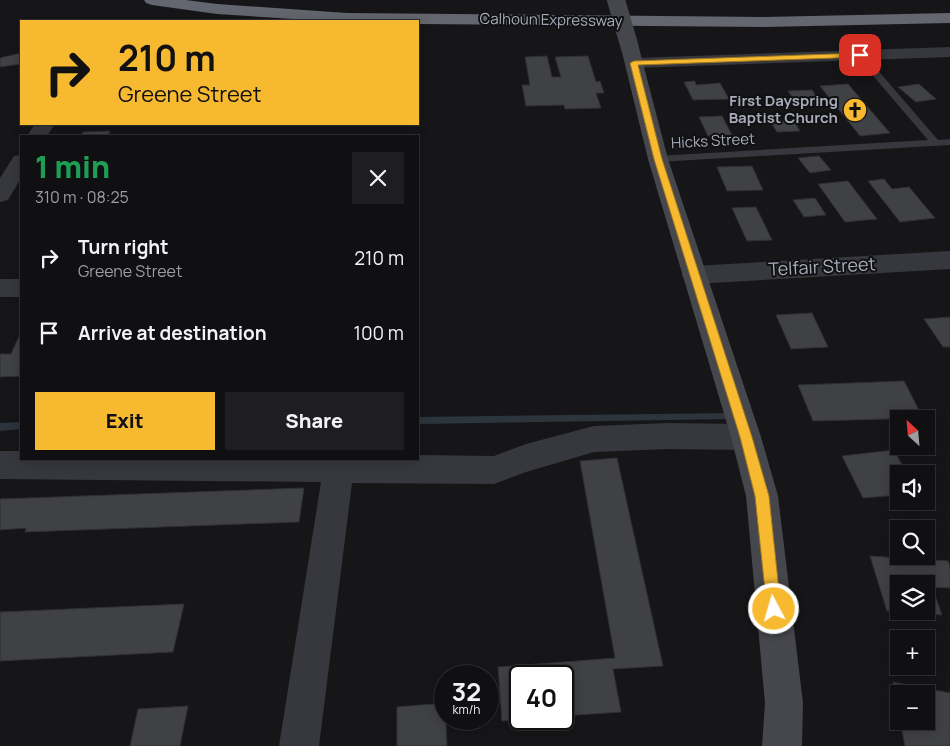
<!DOCTYPE html>
<meta charset="utf-8">
<style>
:root{--surface:#101012;--page:#1e1e20;--text:#f1f3f6;--muted:#9c9d9f;--line:#303032;--accent:#f6b930}
body{margin:0;font-family:Manrope,sans-serif;background:var(--page);color:var(--text);height:100vh;display:flex;flex-direction:column;font-size:19px;white-space:nowrap}
*{box-sizing:border-box;margin:0}
p{font-size:16px;color:var(--muted)}
.icon{flex:none;width:28px;height:28px;fill:none;stroke:currentColor;stroke-width:2;stroke-linecap:round;stroke-linejoin:round}
.map{position:relative;flex:1;overflow:hidden}
.drawer{position:absolute;left:20px;top:135px;width:399px;height:325px;display:flex;flex-direction:column;background:var(--surface);border-radius:0px;box-shadow:0 2px 12px #0003,0 0 0 1px var(--line)}
.drawer>*{flex:none}
.banner{position:absolute;left:20px;top:20px;width:399px;height:105px;border-radius:0px;box-shadow:0 2px 12px #0003,0 0 0 1px var(--line);background:#f6b930;color:#111;overflow:hidden}
.needle{width:32px;rotate:334deg}
.buttons{position:absolute;left:890px;top:410px;display:grid;gap:10px}
.buttons a{display:grid;place-items:center;width:45px;height:45px;border-radius:0px;background:var(--surface);box-shadow:0 2px 12px #0003,0 0 0 1px var(--line);font-size:25px}
.speed{position:absolute;left:434px;top:665px;display:flex;gap:10px;font-size:25px;font-weight:700;text-align:center}
.speed>*{display:grid;place-content:center;width:65px;height:65px;border-radius:50%;background:var(--surface);box-shadow:0 2px 12px #0003,0 0 0 1px var(--line);line-height:1}
.speed small{font-size:12px;font-weight:400}
.speed .limit{border:2px solid #111;border-radius:8px;background:#fff;color:#111}
.pin{position:absolute;display:grid;place-items:center;width:42px;height:42px;color:#fff;margin:-21px;border-radius:10px;box-shadow:0 2px 8px #0006}
.me{position:absolute;width:55px;margin:-28px;rotate:354deg;stroke-linejoin:round;filter:drop-shadow(0 0 4px #0008)}
.turn{display:flex;align-items:center;gap:18px;height:105px;padding:0 15px;font-size:22px}
.turn .icon{width:65px;height:65px;stroke-width:2.5}
.turn b{display:block;font-size:35px;line-height:42px}
.round{display:grid;place-items:center;flex:none;width:52px;height:52px;border-radius:0px;background:var(--page)}
.headline{display:flex;align-items:center;justify-content:space-between;height:85px;padding:0 15px}
h1{font-size:30px;font-weight:800;line-height:38px;color:#1e9e55}
.button{display:flex;gap:10px;margin-top:auto;padding:10px 15px}
.button a{flex:1;height:58px;border-radius:0px;background:var(--accent);color:#111;font-size:20px;font-weight:800;line-height:58px;text-align:center}
.button a+a{background:var(--page);color:var(--text)}
ul{padding:0;list-style:none}
li{display:flex;align-items:center;gap:15px;height:75px;padding:0 15px}
li div{flex:1}
li b{display:block;font-size:19px}
li em{font-style:normal}
.map>svg:first-child{display:block}
</style>
<div class="map">
<svg width="950" height="746" viewBox="0 0 950 746">
<rect width="100%" height="100%" fill="#161618"/>
<g fill="none" stroke-linecap="round" stroke-linejoin="round">
<g fill="#2c343c" fill-rule="evenodd">
<polygon points="734,413 737,414 738,416 737,418 734,419 418,424 418,417"/>
<polygon points="21,422 21,429 0,431 0,423"/>
</g>
</g>
<g fill="#404145" stroke="#303034" fill-rule="evenodd">
<polygon points="21,53 21,64 0,67 0,58"/>
<polygon points="547,56 552,77 561,77 555,57 588,56 596,82 600,81 604,93 596,93 601,108 565,109 564,105 526,106 522,85 530,85 525,57"/>
<polygon points="695,81 696,85 720,83 729,99 693,100 684,82"/>
<polygon points="848,84 890,133 860,136 820,86"/>
<polygon points="919,84 936,99 916,102 898,87"/>
<polygon points="812,90 822,104 798,105 788,91"/>
<polygon points="722,116 732,135 708,136 699,117"/>
<polygon points="793,120 800,131 777,132 770,121"/>
<polygon points="110,131 108,136 151,135 150,136 81,136 83,132"/>
<polygon points="819,156 831,170 810,173 798,158"/>
<polygon points="752,166 763,190 727,191 717,167"/>
<polygon points="884,179 892,189 909,187 935,218 900,222 868,181"/>
<polygon points="848,181 877,219 845,222 818,184"/>
<polygon points="815,198 826,215 804,217 793,200"/>
<polygon points="756,207 772,240 747,241 732,208"/>
<polygon points="812,313 828,347 791,349 776,315"/>
<polygon points="950,317 950,347 943,347 924,319"/>
<polygon points="21,332 21,376 0,377 0,354 11,354"/>
<polygon points="904,381 923,418 813,421 798,385"/>
<polygon points="894,450 907,474 899,474 899,495 863,498 842,456"/>
<polygon points="617,458 663,666 613,669 621,712 562,716 562,676 520,676 520,719 528,719 502,721 498,667 615,658 580,461"/>
<polygon points="304,488 299,522 25,532 26,528 0,530 0,499"/>
<path d="M870 556 948 561 950 566V588L932 587 942 615 887 611ZM899 584H926V611H899Z"/>
<polygon points="184,604 173,652 0,661 0,612"/>
<polygon points="893,682 950,693 950,746 905,746 900,721 926,721 926,694 899,694 899,714"/>
<polygon points="445,703 447,746 397,746 397,707"/>
<polygon points="188,706 180,746 130,746 138,709"/>
</g>
<g fill="none" stroke-linecap="round" stroke-linejoin="round">
<polygon fill="#37383d" fill-rule="evenodd" points="860,52 863,53 938,140 950,139 950,145 658,162 653,159 658,156 928,140 857,57 856,55"/>
<g fill="#37383d" fill-rule="evenodd">
<polygon points="950,47 950,57 634,68 628,67 625,63 628,59 634,58"/>
<polygon points="35,124 55,124 47,136 27,136"/>
<polygon points="21,155 21,178 8,200 0,202 0,178 14,156"/>
<polygon points="950,251 950,269 694,284 685,281 682,275 685,269 694,266"/>
<rect x="0" y="279" width="21" height="18"/>
<polygon points="668,423 746,424 756,428 761,437 756,446 746,450 668,449 594,452 526,472 494,484 352,483 319,746 279,746 321,482 0,479 0,451 21,451 21,459 418,459 418,455 494,456 526,444 594,426"/>
</g>
<polygon fill="#45474d" fill-rule="evenodd" points="630,43 636,44 639,48 668,159 761,437 778,496 803,703 802,746 762,746 765,703 746,496 731,437 648,159 621,48 624,44"/>
<polygon fill="#63666e" fill-rule="evenodd" points="144,0 186,0 217,4 347,13 764,17 950,13 950,23 764,27 418,24 418,21 324,21 217,14 152,5 146,3"/>
<polyline stroke="#45474d" stroke-width="18" points="616,0 630,48"/>
</g>
<polygon fill="#f6b930" stroke="#a0781f" points="860,53 864,55 863,57 638,65 662,159 752,437 769,496 781,609 779,614 774,616 769,614 767,609 755,496 740,437 654,159 630,63 634,61"/>
<defs>
<g id="church-disc" transform="scale(1.25)"><circle r="9.5" fill="#f6b930" stroke="#111113"/><path d="M-1.2-6h2.4v3.5h3.3v2.4h-3.3V6h-2.4V-.1h-3.3v-2.4h3.3Z" fill="#111"/></g>
</defs>
<g fill-rule="evenodd">
<use href="#church-disc" x="855" y="110"/>
</g>
<g text-anchor="middle" stroke-width="4" stroke-linejoin="round" paint-order="stroke">
<g font-size="15" fill="#a8acb8" stroke="#111113">
<text transform="translate(551 20) rotate(1)" y="5">Calhoun Expressway</text>
<text transform="translate(713 141) rotate(-3)" y="5">Hicks Street</text>
</g>
<g font-size="15" font-weight="bold" fill="#a8acb8" stroke="#111113" text-anchor="end">
<text x="838" y="106">First Dayspring<tspan x="838" dy="17">Baptist Church</tspan></text>
</g>
<g font-size="18" fill="#a8acb8" stroke="#111113">
<text transform="translate(822 267) rotate(-3)" y="6">Telfair Street</text>
</g>
</g>
</svg>
<div class="buttons">
<a><svg class="needle" viewBox="-14 -14 28 28"><path d="M0-13l5 13h-10z" fill="#e53935"/><path d="M0 13l5-13h-10z" fill="#9c9d9f"/></svg></a>
<a><svg class="icon" aria-label="sound" viewBox="0 0 24 24"><path d="M4 9h4l5-4v14l-5-4H4zM17 9q2 3 0 6"/></svg></a>
<a><svg class="icon" aria-label="search" viewBox="0 0 24 24"><circle cx="10" cy="10" r="6"/><path d="M15 15l6 6"/></svg></a>
<a><svg class="icon" aria-label="layers" viewBox="0 0 24 24"><path d="M12 4l9 5-9 5-9-5zM3 14l9 5 9-5"/></svg></a>
<a>+</a>
<a>−</a>
</div>
<div class="speed"><div>32<small>km/h</small></div><div class="limit">40</div></div>
<div class="pin" style="left:860px;top:55px;background:#d93025"><svg class="icon" aria-label="arrive" viewBox="0 0 24 24"><path d="M6 21V4h12l-3 4 3 4H6"/></svg></div>
<svg class="me" style="left:774px;top:609px" viewBox="-20 -20 40 40"><circle r="17" fill="#f6b930" stroke="#fff" stroke-width="3"/><path d="M0-11L8 9 0 5-8 9z" fill="#fff"/></svg>
<div class="banner">
<div class="turn"><svg class="icon" aria-label="right" viewBox="0 0 24 24"><path d="M7 20v-9h11M14 6l5 5-5 5"/></svg><div><b>210 m</b>Greene Street</div></div>
</div>
<section class="drawer">
<div class="headline"><div><h1>1 min</h1><p>310 m · 08:25</p></div><a class="round"><svg class="icon" aria-label="close" viewBox="0 0 24 24"><path d="M6 6l12 12M18 6L6 18"/></svg></a></div>
<ul>
<li><svg class="icon" aria-label="right" viewBox="0 0 24 24"><path d="M7 20v-9h11M14 6l5 5-5 5"/></svg><div><b>Turn right</b><p>Greene Street</p></div><em>210 m</em></li>
<li><svg class="icon" aria-label="arrive" viewBox="0 0 24 24"><path d="M6 21V4h12l-3 4 3 4H6"/></svg><div><b>Arrive at destination</b></div><em>100 m</em></li>
</ul>
<div class="button"><a>Exit</a><a>Share</a></div>
</section>
</div>
